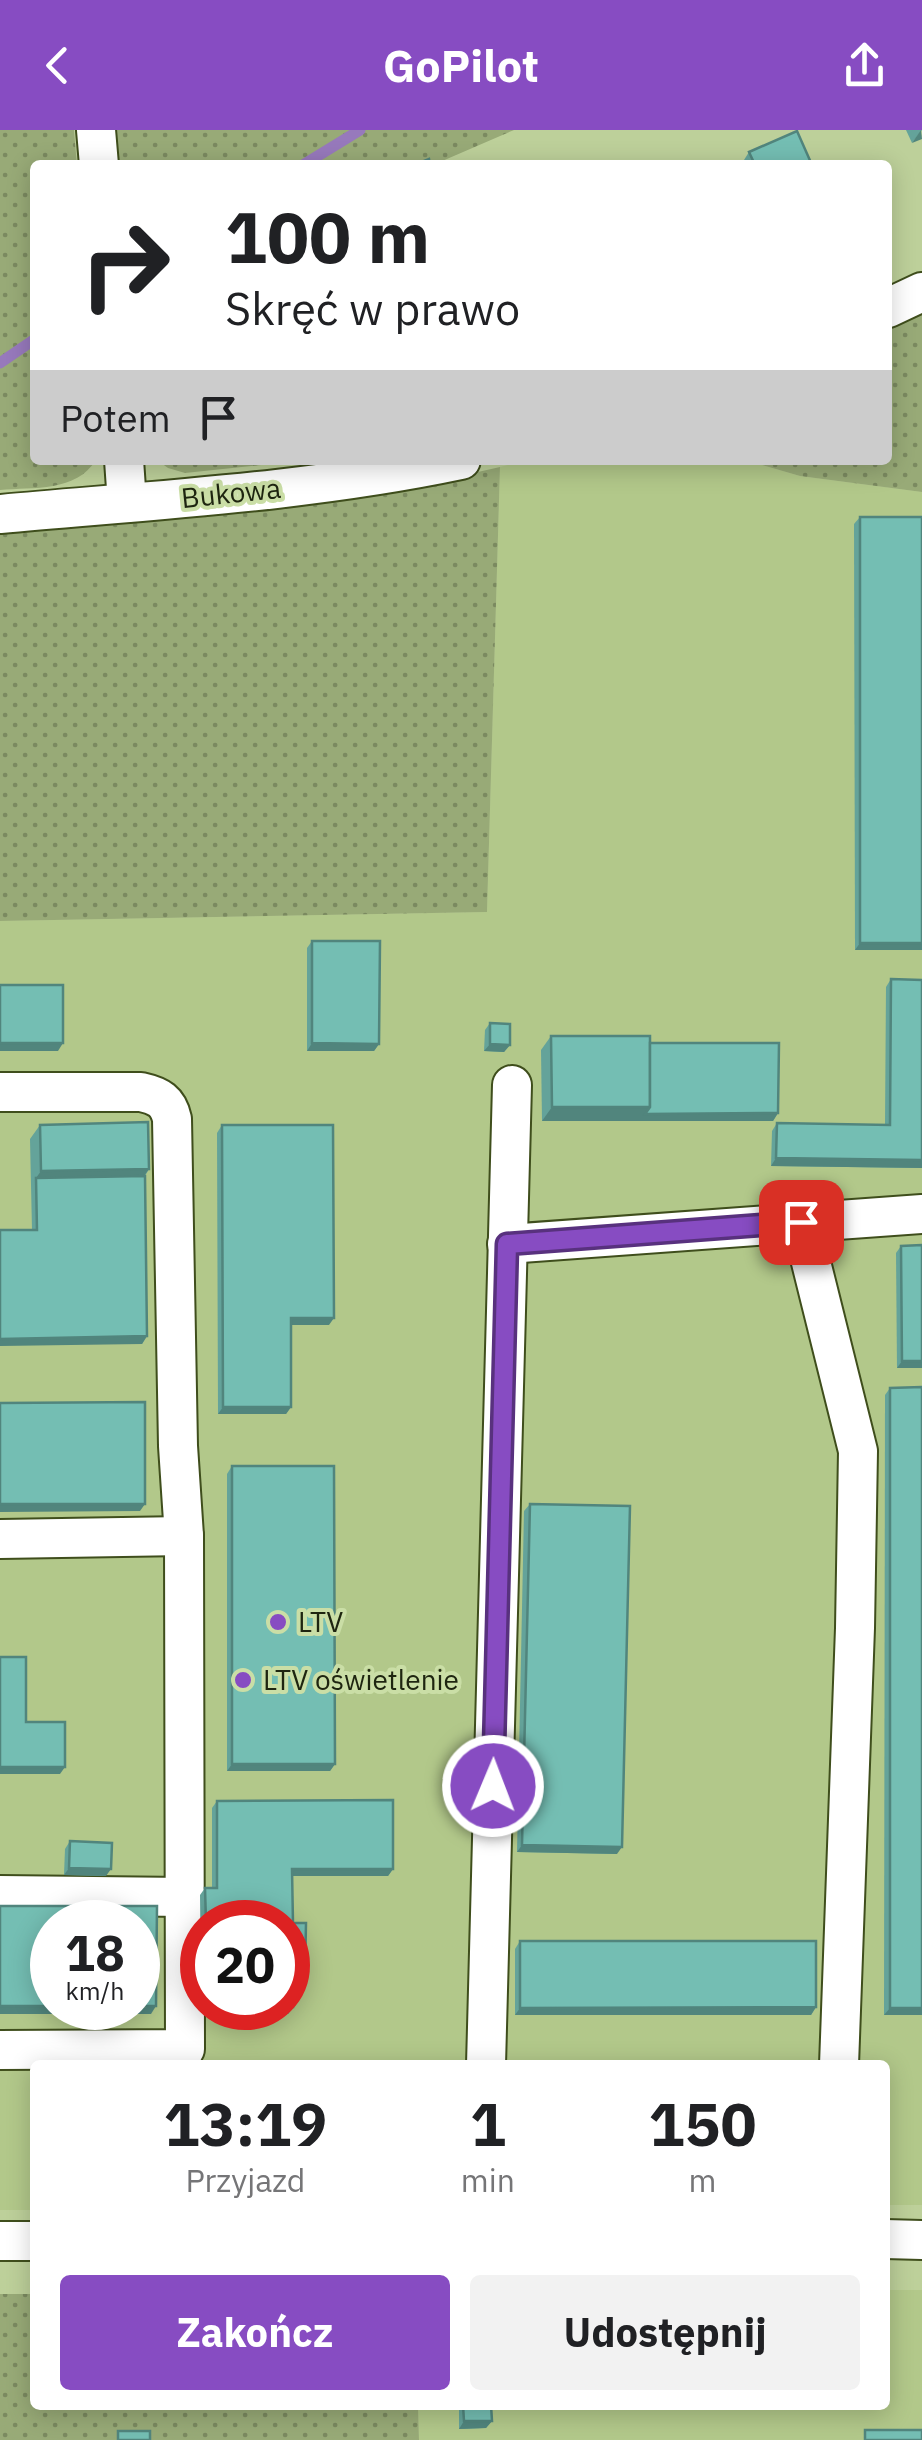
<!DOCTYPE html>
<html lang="pl">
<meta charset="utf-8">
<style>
:root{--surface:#fff;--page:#f2f2f2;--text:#202124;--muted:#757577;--accent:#874cc2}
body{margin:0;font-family:"IBM Plex Sans",sans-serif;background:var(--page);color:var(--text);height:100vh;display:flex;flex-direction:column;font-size:38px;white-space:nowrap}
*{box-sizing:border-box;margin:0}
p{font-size:32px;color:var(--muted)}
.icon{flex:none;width:55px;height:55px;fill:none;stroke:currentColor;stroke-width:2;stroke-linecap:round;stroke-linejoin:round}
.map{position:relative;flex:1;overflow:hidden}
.panel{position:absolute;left:30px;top:1930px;width:860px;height:350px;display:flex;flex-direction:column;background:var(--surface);border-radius:10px;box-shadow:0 5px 25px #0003}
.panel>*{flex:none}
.top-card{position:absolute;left:30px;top:30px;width:862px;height:305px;border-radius:10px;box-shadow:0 5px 25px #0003;background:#fff;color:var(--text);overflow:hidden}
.speed{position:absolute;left:30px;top:1770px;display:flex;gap:20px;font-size:50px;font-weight:700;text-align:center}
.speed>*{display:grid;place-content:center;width:130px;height:130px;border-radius:50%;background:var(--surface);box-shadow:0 5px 25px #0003;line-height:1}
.speed small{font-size:25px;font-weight:400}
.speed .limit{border:15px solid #d22;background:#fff;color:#111}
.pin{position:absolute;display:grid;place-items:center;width:85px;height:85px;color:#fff;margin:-42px;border-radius:20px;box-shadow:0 5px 15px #0006}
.me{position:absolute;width:110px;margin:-55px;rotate:1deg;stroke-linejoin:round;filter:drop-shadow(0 0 8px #0008)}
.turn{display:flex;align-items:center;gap:35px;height:210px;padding:0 30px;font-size:45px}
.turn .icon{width:130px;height:130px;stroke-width:2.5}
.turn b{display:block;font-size:70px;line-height:85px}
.then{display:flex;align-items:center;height:95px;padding:0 30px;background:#0003;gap:20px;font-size:38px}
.eta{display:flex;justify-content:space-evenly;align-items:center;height:170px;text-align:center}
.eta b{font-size:60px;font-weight:700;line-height:70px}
.primary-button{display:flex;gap:20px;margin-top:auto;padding:20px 30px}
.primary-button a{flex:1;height:115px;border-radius:10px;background:var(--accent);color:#fff;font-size:40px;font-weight:700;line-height:115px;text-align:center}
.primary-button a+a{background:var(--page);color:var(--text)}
header{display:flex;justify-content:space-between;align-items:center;height:130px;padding:0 30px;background:var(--accent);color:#fff;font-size:45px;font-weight:700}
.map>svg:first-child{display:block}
</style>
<header><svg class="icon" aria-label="back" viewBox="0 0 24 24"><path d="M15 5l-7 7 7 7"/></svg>GoPilot<svg class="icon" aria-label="share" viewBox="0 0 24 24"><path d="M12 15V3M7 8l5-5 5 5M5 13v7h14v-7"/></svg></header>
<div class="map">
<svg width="922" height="2310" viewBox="0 0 922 2310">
<defs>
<pattern id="grass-dots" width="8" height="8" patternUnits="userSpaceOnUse" patternTransform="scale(2.5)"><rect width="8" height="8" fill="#98aa77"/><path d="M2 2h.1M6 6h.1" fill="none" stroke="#7b8a60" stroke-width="1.8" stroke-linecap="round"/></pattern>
</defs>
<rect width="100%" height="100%" fill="#bdd09a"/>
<g fill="#b2c88a" fill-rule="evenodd">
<path d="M528 330H745L800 346 922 362V2075H885V1935H35V2080H0V791L487 782 500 337ZM52 1792H138V1878H52ZM202 1792H288V1878H202Z"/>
<polygon points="885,2160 922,2160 922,2310 419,2310 418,2275 885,2275"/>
</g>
<g fill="url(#grass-dots)">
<path d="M0 0H74L77 35H35V330H96C76 362 34 357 0 360Z"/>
<polygon points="110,0 514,0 433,35 113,35"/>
<polygon points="922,180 922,362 800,346 745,330 888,330 888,196"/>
<polygon points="157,330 309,330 185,343 168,338"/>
<polygon points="500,337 487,782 0,791 0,400 416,356"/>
<polygon points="0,2164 35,2164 35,2275 418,2275 419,2310 0,2310"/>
</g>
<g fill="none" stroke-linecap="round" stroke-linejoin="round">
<g stroke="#9779bc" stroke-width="11">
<polyline points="303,35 360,0"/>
<polyline points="0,233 35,209"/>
</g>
<g stroke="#3f4e1c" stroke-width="42">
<g id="minor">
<polyline points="96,0 99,35"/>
<polyline points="888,178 922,162"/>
<polyline points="124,330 127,373"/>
<path d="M0 384C154 370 309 362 461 330"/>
<path d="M0 962H141C159 966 168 971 172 989L178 1316 184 1406 185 1919 0 1920"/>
<polyline points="801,1092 858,1321 855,1498 839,1935"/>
<polyline points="507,1114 922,1084"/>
<polyline points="0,1409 184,1406"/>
<polyline points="0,1765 186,1767"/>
<polyline points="486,1935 512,955"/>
<polyline points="885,2109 922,2110"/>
<polyline points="0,2111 35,2111"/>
</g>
</g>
<use href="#minor" stroke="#fff" stroke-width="38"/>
</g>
<g fill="#64a39a">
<polygon points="906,0 922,0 912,13"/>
<polygon points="749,22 812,35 746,35 744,30"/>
<polygon points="860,387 922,820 855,820 854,394"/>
<polygon points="312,811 379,914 374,921 307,921 307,818"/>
<polygon points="891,849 922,1038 771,1036 772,1001 777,993 885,995 886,857"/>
<polygon points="490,893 510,915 504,922 484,921 485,900"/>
<polygon points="551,906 650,913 778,983 773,991 542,991 541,920"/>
<polygon points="40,995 149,1039 145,1046 147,1206 142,1214 32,1100 30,1009"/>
<polygon points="222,995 329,1195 291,1195 291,1277 286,1284 218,1284 217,1003"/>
<polygon points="901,1116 922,1238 897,1238 896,1123"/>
<polygon points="890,1258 922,1885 884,1885 885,1265"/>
<polygon points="232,1336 335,1634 330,1641 227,1641 227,1344"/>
<polygon points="530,1374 617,1724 517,1722 524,1381"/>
<polygon points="217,1671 393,1739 388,1746 292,1746 293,1793 305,1844 300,1852 293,1852 293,1877 288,1884 213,1884 212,1878 288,1878 288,1792 202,1792 202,1851 201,1852 200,1765 205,1758 212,1758 212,1678"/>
<polygon points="70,1711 106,1746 64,1745 65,1719"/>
<polygon points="520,1811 816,1877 811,1885 515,1885 515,1819"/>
<polygon points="459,2275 491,2275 492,2291 486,2298 459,2299"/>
</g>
<g fill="#51857d">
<polygon points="921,0 922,9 912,13"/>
<polygon points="860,813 922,813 922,820 855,820"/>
<polygon points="0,913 63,913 58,921 0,921"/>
<polygon points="312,913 379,914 374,921 307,921"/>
<polygon points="490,914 510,915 504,922 484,921"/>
<polygon points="552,977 650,977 778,983 773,991 542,991"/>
<polygon points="776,1028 922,1030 922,1038 771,1036"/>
<polygon points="149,1039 139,1053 36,1048 41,1041"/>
<polygon points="291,1188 334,1188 329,1195 285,1195"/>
<polygon points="147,1206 142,1214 0,1216 0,1209"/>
<polygon points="902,1231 922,1231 922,1238 897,1238"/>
<polygon points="223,1277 291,1277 286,1284 218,1284"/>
<polygon points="0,1374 145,1374 140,1381 0,1382"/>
<polygon points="232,1634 335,1634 330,1641 227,1641"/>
<polygon points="0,1637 65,1637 60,1644 0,1644"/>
<polygon points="522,1715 622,1717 617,1724 517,1722"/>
<polygon points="69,1738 111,1739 106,1746 64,1745"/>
<polygon points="292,1739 393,1739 388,1746 287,1746"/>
<polygon points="293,1844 305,1844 300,1852 288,1852"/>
<polygon points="0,1876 138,1878 156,1876 151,1884 0,1884"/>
<polygon points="288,1877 293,1877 288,1884 213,1884 217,1878"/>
<polygon points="816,1877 811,1885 515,1885 520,1878"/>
<polygon points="890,1878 922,1878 922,1885 884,1885"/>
<polygon points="464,2291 492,2291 486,2298 459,2299"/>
</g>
<g fill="#74beb3" stroke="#51857d" stroke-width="2.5">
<polygon points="797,1 812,35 755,35 749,22"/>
<polygon points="429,29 430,35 414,35"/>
<rect x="860" y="387" width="62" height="426"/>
<polygon points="312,811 380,811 379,914 312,913"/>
<polygon points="891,849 922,850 922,1030 776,1028 777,993 890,995"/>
<rect x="0" y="855" width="63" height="58"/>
<polygon points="490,893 510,894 510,915 490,914"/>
<polygon points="551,906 650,906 650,977 552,977"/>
<polygon points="650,913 779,913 778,983 645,984 650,977"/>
<polygon points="148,992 149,1039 41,1041 40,995"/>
<polygon points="222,995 333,995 334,1188 291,1188 291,1277 223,1277"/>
<polygon points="145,1046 147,1206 0,1209 0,1100 37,1100 36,1048"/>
<polygon points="922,1115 922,1231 902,1231 901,1116"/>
<polygon points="922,1257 922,1878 890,1878 890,1258"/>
<polygon points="145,1272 145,1374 0,1374 0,1273"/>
<polygon points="232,1336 334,1336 335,1634 232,1634"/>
<polygon points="530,1374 630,1376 622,1717 522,1715"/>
<polygon points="0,1527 26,1527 26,1592 65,1592 65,1637 0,1637"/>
<polygon points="393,1670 393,1739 292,1739 293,1793 306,1793 305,1844 293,1844 293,1877 288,1877 288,1792 206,1792 205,1758 217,1758 217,1671"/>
<polygon points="70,1711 112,1713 111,1739 69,1738"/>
<polygon points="0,1776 157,1776 156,1876 138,1876 138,1792 52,1792 52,1876 0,1876"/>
<polygon points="520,1811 816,1811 816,1877 520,1878"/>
<polygon points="463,2275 491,2275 492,2291 464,2291"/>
<rect x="865" y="2300" width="57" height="10"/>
<rect x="118" y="2301" width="32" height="9"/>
</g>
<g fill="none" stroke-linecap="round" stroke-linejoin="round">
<g stroke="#58317e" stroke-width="25">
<polyline id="route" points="493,1656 507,1114 801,1092"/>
</g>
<use href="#route" stroke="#874cc2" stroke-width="18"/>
</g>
<g fill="#874cc2" stroke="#cadea6" stroke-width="4">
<circle cx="278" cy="1492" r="10"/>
<circle cx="243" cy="1550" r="10"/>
</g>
<g text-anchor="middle" stroke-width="8" stroke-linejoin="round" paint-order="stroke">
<g font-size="28" fill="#1e2510" stroke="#cadea6">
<text transform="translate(231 363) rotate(-6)" y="10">Bukowa</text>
</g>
<g font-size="28" fill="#1e2510" stroke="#cadea6" text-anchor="start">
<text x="298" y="1502">LTV</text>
<text x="263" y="1560">LTV oświetlenie</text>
</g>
</g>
</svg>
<div class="speed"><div>18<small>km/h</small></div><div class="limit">20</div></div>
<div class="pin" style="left:801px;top:1092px;background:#d93025"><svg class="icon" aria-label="arrive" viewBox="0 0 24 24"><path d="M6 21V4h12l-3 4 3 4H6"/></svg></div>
<svg class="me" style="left:493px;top:1656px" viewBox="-20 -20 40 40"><circle r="17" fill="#874cc2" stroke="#fff" stroke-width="3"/><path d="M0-11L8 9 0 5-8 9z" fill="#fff"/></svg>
<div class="top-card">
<div class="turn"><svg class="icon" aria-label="right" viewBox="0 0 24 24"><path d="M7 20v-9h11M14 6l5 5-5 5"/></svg><div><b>100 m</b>Skręć w prawo</div></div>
<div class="then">Potem<svg class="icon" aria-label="arrive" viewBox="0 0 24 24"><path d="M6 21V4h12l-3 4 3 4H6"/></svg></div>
</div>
<section class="panel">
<div class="eta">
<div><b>13:19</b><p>Przyjazd</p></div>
<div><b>1</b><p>min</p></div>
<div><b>150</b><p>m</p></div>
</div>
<div class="primary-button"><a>Zakończ</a><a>Udostępnij</a></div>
</section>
</div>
